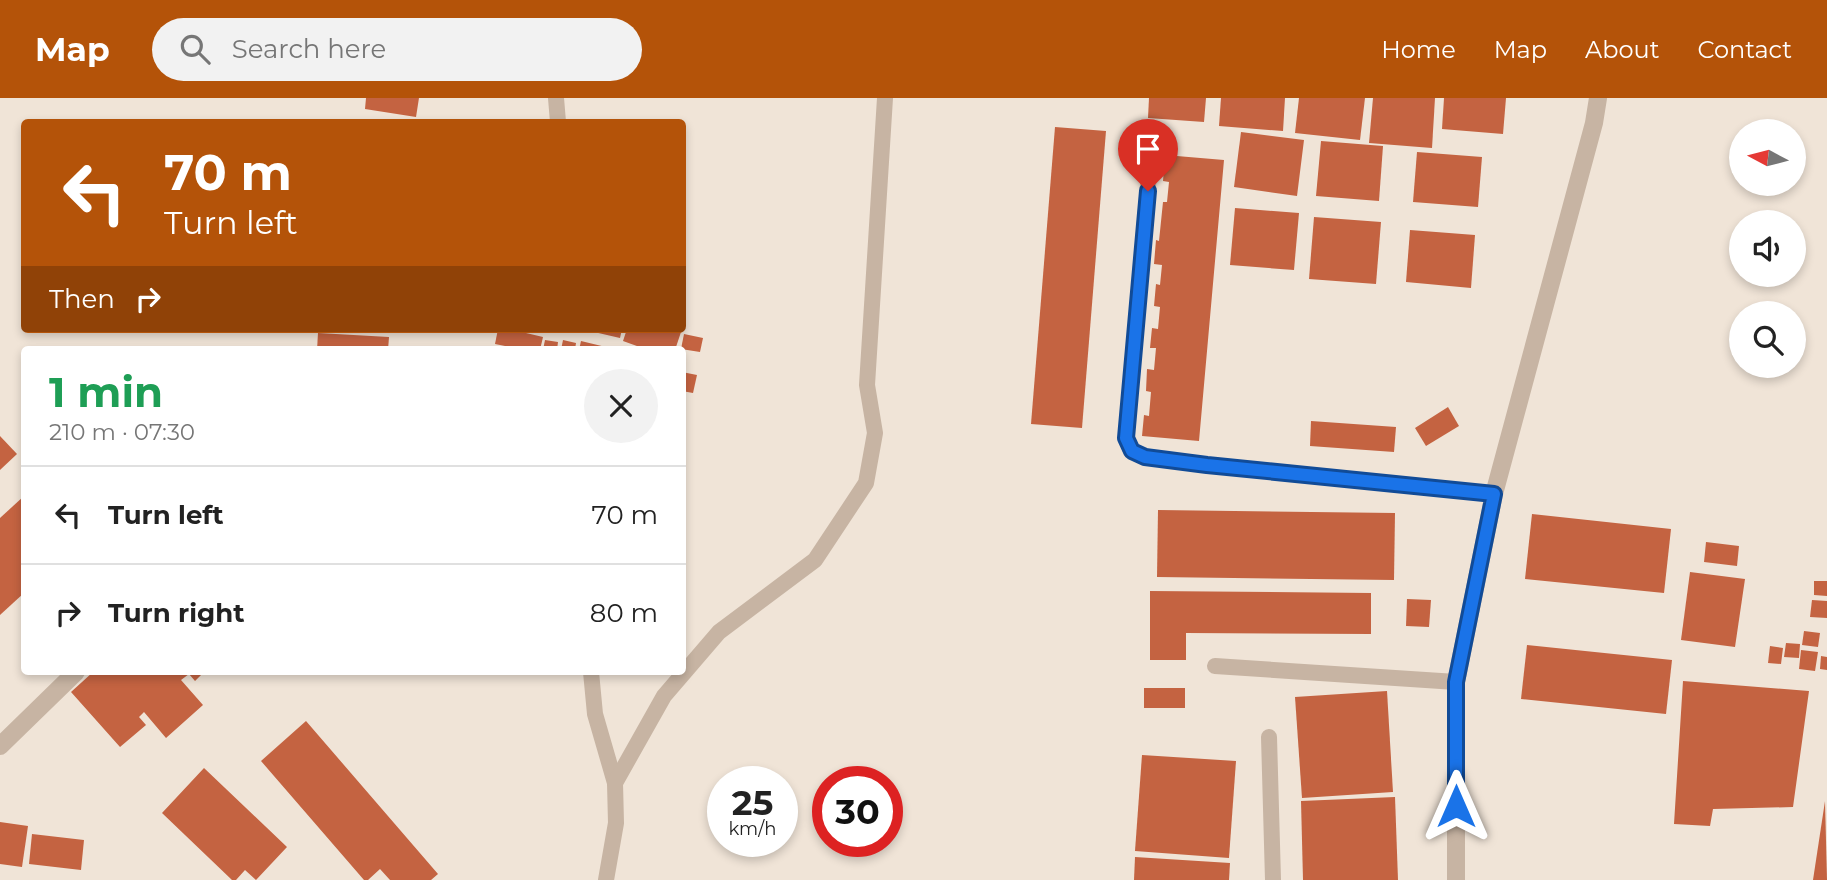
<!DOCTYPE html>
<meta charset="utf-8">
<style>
:root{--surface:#fff;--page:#f2f2f2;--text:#222;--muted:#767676;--line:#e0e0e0;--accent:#b45309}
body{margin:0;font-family:Montserrat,sans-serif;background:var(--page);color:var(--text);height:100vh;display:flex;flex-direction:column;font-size:26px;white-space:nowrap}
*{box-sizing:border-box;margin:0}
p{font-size:23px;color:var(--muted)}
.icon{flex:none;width:38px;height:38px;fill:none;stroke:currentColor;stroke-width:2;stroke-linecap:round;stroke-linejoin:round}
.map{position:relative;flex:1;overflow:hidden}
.sheet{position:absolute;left:21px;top:248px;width:665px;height:329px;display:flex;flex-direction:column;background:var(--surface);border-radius:7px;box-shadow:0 4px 10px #0003}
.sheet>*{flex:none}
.banner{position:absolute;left:21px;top:21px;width:665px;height:214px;border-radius:7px;box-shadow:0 4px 10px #0003;background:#b45309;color:#fff;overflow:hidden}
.needle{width:46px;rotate:277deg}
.buttons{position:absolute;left:1729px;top:21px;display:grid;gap:14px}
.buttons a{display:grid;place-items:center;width:77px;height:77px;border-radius:50%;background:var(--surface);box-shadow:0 4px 10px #0003;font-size:35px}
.speed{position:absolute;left:707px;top:668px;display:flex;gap:14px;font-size:35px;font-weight:700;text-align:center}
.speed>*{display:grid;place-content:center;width:91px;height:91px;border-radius:50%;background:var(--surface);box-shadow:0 4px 10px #0003;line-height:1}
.speed small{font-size:18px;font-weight:400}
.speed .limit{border:10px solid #d22;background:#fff;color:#111}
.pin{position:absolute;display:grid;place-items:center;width:60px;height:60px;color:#fff;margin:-72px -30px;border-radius:50% 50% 50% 0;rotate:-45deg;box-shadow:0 0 7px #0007}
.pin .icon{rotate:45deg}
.me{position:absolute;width:77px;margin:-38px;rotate:0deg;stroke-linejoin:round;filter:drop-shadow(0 0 5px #0008)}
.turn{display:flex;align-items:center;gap:24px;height:147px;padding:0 28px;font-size:32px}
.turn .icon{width:91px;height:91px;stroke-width:2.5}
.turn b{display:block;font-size:49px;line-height:60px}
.then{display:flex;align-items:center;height:66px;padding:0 28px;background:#0003;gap:14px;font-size:26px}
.round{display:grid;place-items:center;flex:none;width:74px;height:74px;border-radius:37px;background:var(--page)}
.overview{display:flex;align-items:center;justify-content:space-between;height:119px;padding:0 28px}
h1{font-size:42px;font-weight:700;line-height:52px;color:#1e9e55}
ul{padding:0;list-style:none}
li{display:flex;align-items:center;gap:21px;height:98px;padding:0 28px;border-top:2px solid var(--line)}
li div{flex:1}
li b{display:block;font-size:26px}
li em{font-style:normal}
header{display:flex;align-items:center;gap:42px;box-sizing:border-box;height:98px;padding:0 35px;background:var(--accent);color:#fff}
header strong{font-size:33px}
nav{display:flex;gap:38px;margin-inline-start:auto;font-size:24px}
.search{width:490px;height:63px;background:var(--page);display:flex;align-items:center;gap:18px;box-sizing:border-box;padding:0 24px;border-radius:38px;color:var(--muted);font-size:26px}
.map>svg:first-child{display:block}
</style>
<header>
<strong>Map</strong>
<div class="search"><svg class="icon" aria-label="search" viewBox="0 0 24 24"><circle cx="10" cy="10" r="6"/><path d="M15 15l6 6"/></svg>Search here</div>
<nav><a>Home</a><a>Map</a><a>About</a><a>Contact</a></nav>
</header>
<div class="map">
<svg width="1827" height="782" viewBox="0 0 1827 782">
<rect width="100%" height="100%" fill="#f0e4d7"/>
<g fill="#c46341">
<polygon points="366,0 419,0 416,19 365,11"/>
<polygon points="1149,0 1206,0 1204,24 1148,20"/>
<polygon points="1221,0 1285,0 1283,33 1219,28"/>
<polygon points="1299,0 1365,0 1360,42 1295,35"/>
<polygon points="1373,0 1435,0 1432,50 1369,45"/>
<polygon points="1444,0 1506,0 1503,36 1442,31"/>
<polygon points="1055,29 1106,33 1082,330 1031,326"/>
<polygon points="1241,34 1304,42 1297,98 1234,89"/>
<polygon points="1321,43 1383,48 1379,103 1316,98"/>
<polygon points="1417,54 1482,59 1478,109 1413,104"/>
<polygon points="1165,57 1224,62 1199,343 1142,338 1144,317 1149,318 1151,294 1146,293 1147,271 1154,272 1156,250 1150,250 1152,230 1158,231 1160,209 1154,208 1156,186 1160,187 1162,167 1154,166 1156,142 1159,143 1163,104 1167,104 1169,84 1163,83"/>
<polygon points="1235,110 1299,115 1294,172 1230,167"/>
<polygon points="1314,119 1381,124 1376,186 1309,181"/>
<polygon points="1410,132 1475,137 1471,190 1406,184"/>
<polygon points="498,231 509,231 543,239 540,252 524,252 495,246"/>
<polygon points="581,231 622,231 620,240"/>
<polygon points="627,231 682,231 675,252 648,252 623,243"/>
<polygon points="318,235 389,239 388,252 317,252"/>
<polygon points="684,236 703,240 700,254 681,251"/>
<polygon points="545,242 558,244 557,252 543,252"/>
<polygon points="563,242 576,245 575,252 561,252"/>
<polygon points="581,243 614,251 614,252 579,252"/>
<polygon points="682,274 697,277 693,295 682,293"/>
<polygon points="1448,309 1459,328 1426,348 1415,330"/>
<polygon points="1311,323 1396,329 1394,354 1310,348"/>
<polygon points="0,338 17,356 0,372"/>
<polygon points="24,398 24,495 0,517 0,420"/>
<polygon points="1158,412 1395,415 1394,482 1157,479"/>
<polygon points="1532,416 1671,431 1664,495 1525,481"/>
<polygon points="1706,444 1739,448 1737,468 1704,464"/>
<polygon points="1690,474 1745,481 1735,549 1681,542"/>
<polygon points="1814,483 1827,483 1827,498 1814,497"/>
<polygon points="1150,493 1371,495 1371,536 1186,535 1186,562 1150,562"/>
<polygon points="1407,501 1431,502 1429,529 1406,528"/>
<polygon points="1812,502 1827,503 1827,520 1810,519"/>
<polygon points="1804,533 1820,535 1818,549 1802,547"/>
<polygon points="1786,545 1800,546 1799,560 1784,559"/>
<polygon points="1527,547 1672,562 1666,616 1521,601"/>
<polygon points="1770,548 1783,550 1781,566 1768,565"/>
<polygon points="1801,552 1818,554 1815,573 1799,571"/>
<polygon points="1821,558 1827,559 1827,572 1820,571"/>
<polygon points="93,574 204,574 195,583 189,576 181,582 203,607 166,640 144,614 139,619 146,627 120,649 71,594"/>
<polygon points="1683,583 1809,593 1793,709 1713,711 1710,728 1674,726"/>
<rect x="1144" y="590" width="41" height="20"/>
<polygon points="1387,593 1393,694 1302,700 1295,599"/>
<polygon points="306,623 438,776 431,782 390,782 380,771 368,782 364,782 261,663"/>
<polygon points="1142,657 1236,663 1229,760 1135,753"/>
<polygon points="204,670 287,749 256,782 245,772 236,782 232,782 162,715"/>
<polygon points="1395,699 1398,782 1303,782 1301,703"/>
<polygon points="1825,703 1827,782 1813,782"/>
<polygon points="0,724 28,728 22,769 0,766"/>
<polygon points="32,736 84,742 81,772 29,766"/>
<polygon points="1135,759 1230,765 1229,782 1134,782"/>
</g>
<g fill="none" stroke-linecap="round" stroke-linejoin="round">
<g stroke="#c7b4a3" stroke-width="16">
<polyline points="556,0 558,24"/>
<polyline points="1150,65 1126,340 1131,353 1145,359 1207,367 1494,396"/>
<polyline points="1215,568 1456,584"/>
<polyline points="591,574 595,616 615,685"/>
<polyline points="1269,639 1273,782"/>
<polyline points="606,782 616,725 615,685 664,598 719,534 815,462 866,385 875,335 867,287 885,0"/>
</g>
<g stroke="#c7b4a3" stroke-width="18">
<polyline points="0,648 76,574"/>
<polyline points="1456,782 1456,584 1494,396 1594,25 1598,0"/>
</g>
</g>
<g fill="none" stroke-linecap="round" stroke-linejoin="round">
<g stroke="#114b97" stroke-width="18">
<polyline id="route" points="1148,93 1126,340 1132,353 1145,359 1207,367 1494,396 1456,584 1456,708"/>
</g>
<use href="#route" stroke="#1a73e8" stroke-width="12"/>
</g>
</svg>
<div class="buttons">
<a><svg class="needle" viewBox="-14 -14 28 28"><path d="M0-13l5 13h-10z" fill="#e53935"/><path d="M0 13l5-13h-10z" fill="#767676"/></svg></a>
<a><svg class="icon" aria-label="sound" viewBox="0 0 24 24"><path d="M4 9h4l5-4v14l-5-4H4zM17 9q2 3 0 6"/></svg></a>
<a><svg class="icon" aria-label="search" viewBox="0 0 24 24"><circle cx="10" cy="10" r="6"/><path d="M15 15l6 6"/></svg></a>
</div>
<div class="speed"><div>25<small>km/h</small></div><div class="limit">30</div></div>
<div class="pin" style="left:1148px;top:93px;background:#d93025"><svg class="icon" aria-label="arrive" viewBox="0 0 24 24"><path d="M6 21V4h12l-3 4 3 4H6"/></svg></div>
<svg class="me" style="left:1456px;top:708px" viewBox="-20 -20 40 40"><path d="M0-17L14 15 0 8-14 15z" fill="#1a73e8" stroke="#fff" stroke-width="4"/></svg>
<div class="banner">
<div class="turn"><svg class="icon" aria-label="left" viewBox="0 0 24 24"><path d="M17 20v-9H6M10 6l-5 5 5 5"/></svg><div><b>70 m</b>Turn left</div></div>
<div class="then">Then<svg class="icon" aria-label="right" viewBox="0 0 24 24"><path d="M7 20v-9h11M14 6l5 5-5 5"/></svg></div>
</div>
<section class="sheet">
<div class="overview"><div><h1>1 min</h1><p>210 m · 07:30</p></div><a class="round"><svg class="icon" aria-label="close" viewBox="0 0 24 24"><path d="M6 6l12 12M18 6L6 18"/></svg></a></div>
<ul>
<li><svg class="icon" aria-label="left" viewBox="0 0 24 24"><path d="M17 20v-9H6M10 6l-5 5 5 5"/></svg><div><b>Turn left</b></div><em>70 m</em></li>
<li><svg class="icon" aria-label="right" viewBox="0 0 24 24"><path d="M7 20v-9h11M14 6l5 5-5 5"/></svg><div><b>Turn right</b></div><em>80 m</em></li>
</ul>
</section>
</div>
